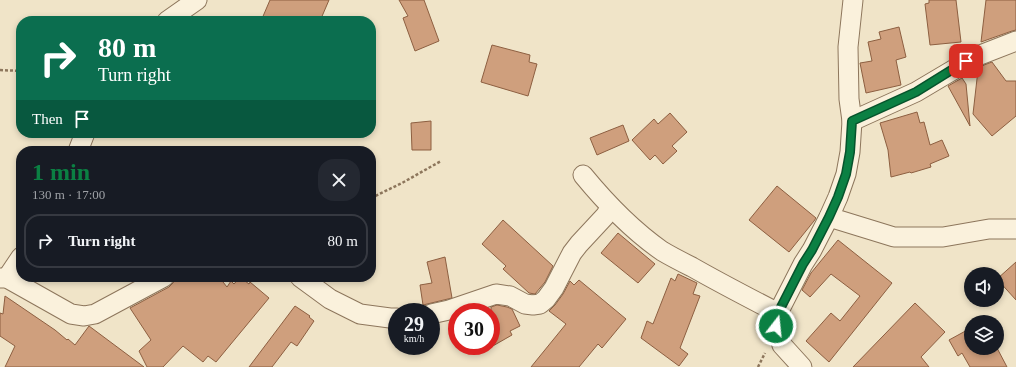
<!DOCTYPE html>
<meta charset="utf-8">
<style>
:root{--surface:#171b24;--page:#242831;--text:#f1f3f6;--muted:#9ea1a6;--line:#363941;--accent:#0b8043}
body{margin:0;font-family:"Times New Roman",serif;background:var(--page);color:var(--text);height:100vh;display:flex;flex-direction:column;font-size:15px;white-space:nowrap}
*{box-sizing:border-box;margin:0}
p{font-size:13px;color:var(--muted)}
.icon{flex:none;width:22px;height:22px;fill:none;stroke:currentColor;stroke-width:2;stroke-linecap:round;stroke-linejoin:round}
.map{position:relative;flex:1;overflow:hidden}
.details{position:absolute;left:16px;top:146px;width:360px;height:136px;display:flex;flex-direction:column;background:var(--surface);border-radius:16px;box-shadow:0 2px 6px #0003}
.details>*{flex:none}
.top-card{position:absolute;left:16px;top:16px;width:360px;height:122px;border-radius:16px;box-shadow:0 2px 6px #0003;background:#0b6e4f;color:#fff;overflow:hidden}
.controls{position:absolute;left:964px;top:267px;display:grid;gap:8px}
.controls a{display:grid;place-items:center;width:40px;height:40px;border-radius:50%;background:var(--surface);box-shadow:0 2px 6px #0003;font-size:20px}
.speed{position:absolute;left:388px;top:303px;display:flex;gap:8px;font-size:20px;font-weight:700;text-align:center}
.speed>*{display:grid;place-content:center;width:52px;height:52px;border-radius:50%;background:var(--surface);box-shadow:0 2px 6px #0003;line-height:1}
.speed small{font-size:10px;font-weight:400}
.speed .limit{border:6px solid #d22;background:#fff;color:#111}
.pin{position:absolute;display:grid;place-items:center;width:34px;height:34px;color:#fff;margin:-17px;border-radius:8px;box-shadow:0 2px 6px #0006}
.me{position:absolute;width:44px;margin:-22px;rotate:16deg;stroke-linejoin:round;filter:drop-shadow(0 0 3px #0008)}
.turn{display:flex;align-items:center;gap:14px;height:84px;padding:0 16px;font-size:18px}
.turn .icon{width:52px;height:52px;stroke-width:2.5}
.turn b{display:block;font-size:28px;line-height:34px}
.then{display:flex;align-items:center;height:38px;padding:0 16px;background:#0003;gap:8px;font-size:15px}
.round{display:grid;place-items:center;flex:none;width:42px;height:42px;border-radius:16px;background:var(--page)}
.overview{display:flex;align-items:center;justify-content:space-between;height:68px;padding:0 16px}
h1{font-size:24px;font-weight:800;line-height:30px;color:var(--accent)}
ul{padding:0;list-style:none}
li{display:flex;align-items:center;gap:12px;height:54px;margin:0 8px 6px;padding:0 8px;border:2px solid var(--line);border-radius:16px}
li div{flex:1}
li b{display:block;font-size:15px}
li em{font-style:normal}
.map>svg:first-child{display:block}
</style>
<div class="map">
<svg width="1016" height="367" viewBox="0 0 1016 367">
<rect width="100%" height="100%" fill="#f0e4c8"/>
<g fill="#cf9f7d" stroke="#8d5f41">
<polygon points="270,0 329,0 320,21 261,21"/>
<polygon points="399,0 424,0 439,41 415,51 403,18 408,16"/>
<polygon points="929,0 956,0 961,42 930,45 925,4 929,3"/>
<polygon points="986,0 1016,0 1016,30 1012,31 981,42"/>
<polygon points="899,27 906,57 896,60 901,85 866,93 860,63 872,61 868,42 881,39 879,32"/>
<polygon points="492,45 530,55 529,62 537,64 528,96 481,82"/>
<polygon points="992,62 1006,81 1016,81 1016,116 992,136 973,114 978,70 984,65"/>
<polygon points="962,78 966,84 970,126 948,86"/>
<polygon points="917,112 920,123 924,122 930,145 942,140 949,156 930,164 931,167 911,173 910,172 891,177 888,150 880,123"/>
<polygon points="670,113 687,132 672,146 677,151 663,164 655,155 650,160 632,140 654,119 658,124"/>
<polygon points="431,121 431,150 412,150 411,123"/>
<polygon points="623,125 629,141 597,155 590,138"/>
<polygon points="777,186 816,218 814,221 789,252 749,220"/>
<polygon points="503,220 553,266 545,282 535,294 529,293 503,269 506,266 482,244"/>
<polygon points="618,233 655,264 638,283 601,253"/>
<polygon points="838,240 892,283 829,362 806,341 831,313 840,321 860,296 831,274 810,297 802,290 811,273"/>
<polygon points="445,257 452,298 423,305 420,285 432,283 427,262"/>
<polygon points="1016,262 1016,300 997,279"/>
<polygon points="678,274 697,283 693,294 700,296 680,348 688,354 679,366 641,338 647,321 653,324 671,278 675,281"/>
<polygon points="177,277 219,277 227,287 231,281 234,284 240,277 249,284 250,282 269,298 216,362 208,356 203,362 183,346 163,367 147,367 139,351 151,340 130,308 169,287 173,283 175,279"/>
<polygon points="579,280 626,319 602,348 598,344 579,367 531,367 566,324 549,311 555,305 563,294 570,281 574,285"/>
<polygon points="5,296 55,330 67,340 68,339 75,345 89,326 144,367 5,367 15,346 0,336 0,313 3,314"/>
<polygon points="915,303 945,332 921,357 929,367 853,367"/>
<polygon points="497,305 507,307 512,309 520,326 510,331 512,335 491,347 491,307"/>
<polygon points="295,306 310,316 309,317 314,321 297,346 291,342 272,367 249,367"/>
<polygon points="971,328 971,348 997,348 1007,367 970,367 962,353 958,356 949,340"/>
</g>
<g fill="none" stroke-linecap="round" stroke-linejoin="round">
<g stroke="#8d765c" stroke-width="21">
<g id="street">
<polyline points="167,21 197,0"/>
<polyline points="852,121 916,92 975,57 1016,41"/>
<polyline points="78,151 85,133"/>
<path d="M583 175C606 203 632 230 662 251 672 257 682 262 692 267 720 283 749 298 778 313"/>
<polyline points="829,217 894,237 943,237 989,229 1016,229"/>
<polyline points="300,277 330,299 360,314 390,318 397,318"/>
<polyline points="0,278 7,278 71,314 84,316 95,314 164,277"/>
<polyline points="7,278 21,257"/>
<polyline points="431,314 449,310 496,294 510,296 525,304 533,305 540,304 546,299 554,288 572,253 579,244 605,216 611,207"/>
<polyline points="802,367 782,345 776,326 778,313 803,264 812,250 829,217 838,197 846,174 850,152 852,121 849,99 848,47 853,0"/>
</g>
</g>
<g stroke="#8d765c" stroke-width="2.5" stroke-dasharray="3 2" stroke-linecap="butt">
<polyline points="0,70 21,71"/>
<polyline points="371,198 402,183 441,161"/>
<polyline points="758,367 765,353"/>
</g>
<use href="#street" stroke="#faf1dc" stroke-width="19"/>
</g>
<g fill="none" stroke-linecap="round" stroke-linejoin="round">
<g stroke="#07532c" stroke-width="10">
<polyline id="route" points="776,326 778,313 803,264 812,250 829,217 838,197 846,174 850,152 852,121 916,92 966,61"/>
</g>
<use href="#route" stroke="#0b8043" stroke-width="7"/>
</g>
</svg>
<div class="controls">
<a><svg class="icon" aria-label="sound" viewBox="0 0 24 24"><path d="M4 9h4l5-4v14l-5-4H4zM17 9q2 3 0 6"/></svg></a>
<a><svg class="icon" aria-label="layers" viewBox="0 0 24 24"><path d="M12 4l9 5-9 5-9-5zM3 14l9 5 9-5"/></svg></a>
</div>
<div class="speed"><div>29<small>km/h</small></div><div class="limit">30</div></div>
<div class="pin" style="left:966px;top:61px;background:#d93025"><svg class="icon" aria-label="arrive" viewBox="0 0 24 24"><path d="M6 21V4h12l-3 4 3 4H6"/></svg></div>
<svg class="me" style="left:776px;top:326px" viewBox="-20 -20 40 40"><circle r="17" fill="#0b8043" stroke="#fff" stroke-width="3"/><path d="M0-11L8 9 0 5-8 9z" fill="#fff"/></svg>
<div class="top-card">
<div class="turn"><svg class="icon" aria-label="right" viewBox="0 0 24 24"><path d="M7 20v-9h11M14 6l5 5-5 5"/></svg><div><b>80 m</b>Turn right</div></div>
<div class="then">Then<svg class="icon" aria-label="arrive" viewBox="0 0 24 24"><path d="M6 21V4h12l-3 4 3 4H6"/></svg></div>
</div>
<section class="details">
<div class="overview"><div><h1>1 min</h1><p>130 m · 17:00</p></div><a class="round"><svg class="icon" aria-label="close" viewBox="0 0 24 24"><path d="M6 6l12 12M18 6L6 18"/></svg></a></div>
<ul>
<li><svg class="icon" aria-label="right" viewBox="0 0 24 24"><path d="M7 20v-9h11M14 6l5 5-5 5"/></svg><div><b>Turn right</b></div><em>80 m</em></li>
</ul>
</section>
</div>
